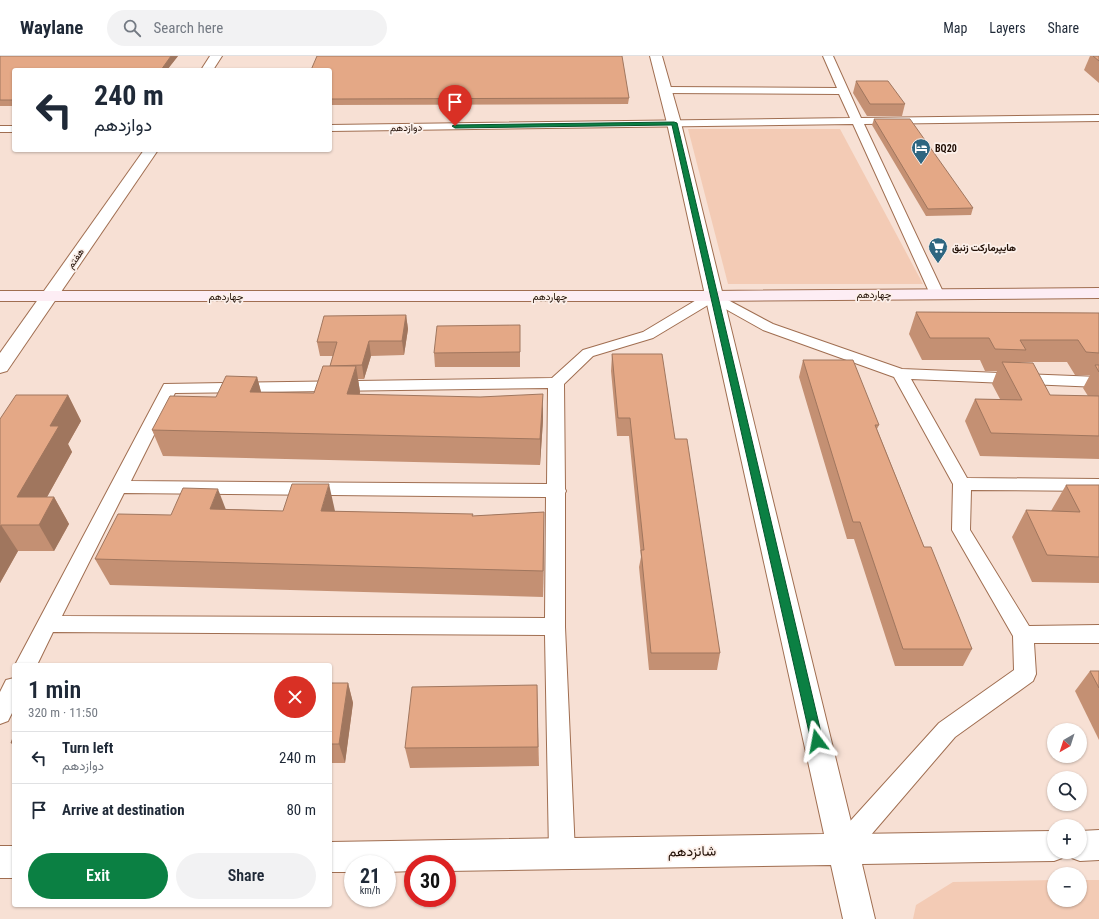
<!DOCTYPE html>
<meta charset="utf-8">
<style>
:root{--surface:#fff;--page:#f2f2f3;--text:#1f2937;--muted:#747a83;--line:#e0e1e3;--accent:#0b8043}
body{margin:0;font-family:"Roboto Condensed",Vazirmatn,sans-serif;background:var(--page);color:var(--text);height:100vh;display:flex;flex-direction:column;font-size:15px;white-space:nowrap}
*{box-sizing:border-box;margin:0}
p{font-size:13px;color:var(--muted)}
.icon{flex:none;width:22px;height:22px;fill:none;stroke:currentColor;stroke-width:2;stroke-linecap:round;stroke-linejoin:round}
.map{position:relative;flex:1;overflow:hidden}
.details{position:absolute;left:12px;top:607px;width:320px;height:244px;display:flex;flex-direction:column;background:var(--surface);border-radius:4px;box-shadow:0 1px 3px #0004}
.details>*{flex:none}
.top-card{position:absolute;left:12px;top:12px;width:320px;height:84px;border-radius:4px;box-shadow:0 1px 3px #0004;background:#fff;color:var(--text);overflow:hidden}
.needle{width:26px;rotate:219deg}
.fabs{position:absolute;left:1047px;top:667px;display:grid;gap:8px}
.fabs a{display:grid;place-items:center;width:40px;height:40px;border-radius:50%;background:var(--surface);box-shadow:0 1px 3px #0004;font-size:20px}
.speed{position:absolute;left:344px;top:799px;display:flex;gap:8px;font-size:20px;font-weight:700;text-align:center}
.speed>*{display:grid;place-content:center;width:52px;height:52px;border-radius:50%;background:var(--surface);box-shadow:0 1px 3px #0004;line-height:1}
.speed small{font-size:10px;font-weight:400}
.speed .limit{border:6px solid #d22;background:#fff;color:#111}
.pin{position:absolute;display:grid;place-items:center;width:34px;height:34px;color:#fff;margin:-41px -17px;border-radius:50% 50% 50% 0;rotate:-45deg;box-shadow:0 0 4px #0007}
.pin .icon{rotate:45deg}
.me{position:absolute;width:44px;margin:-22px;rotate:347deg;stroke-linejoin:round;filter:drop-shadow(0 0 3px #0008)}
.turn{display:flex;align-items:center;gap:14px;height:84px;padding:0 16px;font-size:18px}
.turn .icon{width:52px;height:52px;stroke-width:2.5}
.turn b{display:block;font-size:28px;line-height:34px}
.round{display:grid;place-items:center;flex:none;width:42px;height:42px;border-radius:21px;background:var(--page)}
.headline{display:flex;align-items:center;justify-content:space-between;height:68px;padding:0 16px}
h1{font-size:24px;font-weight:600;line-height:30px}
.button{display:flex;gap:8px;margin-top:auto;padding:8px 16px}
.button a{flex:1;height:46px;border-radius:24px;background:var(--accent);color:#fff;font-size:16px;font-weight:600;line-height:46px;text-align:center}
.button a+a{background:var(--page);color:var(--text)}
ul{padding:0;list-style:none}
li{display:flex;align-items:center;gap:12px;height:52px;padding:0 16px;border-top:1px solid var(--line)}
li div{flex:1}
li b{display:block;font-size:15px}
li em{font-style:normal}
header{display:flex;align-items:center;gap:24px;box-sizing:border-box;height:56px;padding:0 20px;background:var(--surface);border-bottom:1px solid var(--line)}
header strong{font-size:19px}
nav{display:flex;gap:22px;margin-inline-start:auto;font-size:14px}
.search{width:280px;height:36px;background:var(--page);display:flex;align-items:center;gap:10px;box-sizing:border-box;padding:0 14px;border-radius:22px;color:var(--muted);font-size:15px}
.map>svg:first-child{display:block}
</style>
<header>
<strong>Waylane</strong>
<div class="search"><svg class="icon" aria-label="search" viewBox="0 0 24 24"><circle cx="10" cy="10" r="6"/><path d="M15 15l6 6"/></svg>Search here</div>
<nav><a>Map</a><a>Layers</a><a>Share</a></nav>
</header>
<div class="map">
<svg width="1099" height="863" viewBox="0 0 1099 863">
<rect width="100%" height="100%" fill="#f7e0d4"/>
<g fill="#f3cbb5">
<polygon points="688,73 840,73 923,228 728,228"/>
<polygon points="1054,824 1054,844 1080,844 1080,824 1099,824 1099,863 913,863 916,849 953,826"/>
</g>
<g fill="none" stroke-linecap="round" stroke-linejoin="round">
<g stroke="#a06e51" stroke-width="2">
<g id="lane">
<polygon points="823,0 833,0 861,62 1099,59 1099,65 864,68 944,238 942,241 932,241 930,238 853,68 330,75 330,69 850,62 839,38 664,37 659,34 664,31 837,32"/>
<rect x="0" y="70" width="14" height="6"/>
<path d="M713 236 773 268 902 313 1099 321V331L911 323 967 422 1099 423V435L971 434 970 474 1029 570 1099 569V587H1034L1036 618 1033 625 955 681 852 801 843 804 834 801 830 792 834 783 939 667 1014 614 1013 580 952 474 953 428 894 321 763 274 713 246 653 282 593 300 564 328 565 433 566 435 565 437V571L575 797 571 806 562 810 553 806 549 797 545 579 53 576 37 609H15L164 328 552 322 583 294 643 276 708 237ZM548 332 547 428 131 425 175 337ZM124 437 546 441 545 562 62 560Z"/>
<polygon points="14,622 14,653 8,665 0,668 0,636 6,624"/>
</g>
</g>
<g stroke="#a06e51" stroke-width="2">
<g id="street">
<polygon points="210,0 222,0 213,14 201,14"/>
<polygon points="650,0 662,0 681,67 854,778 1054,775 1054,796 1067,796 1065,801 1054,805 862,808 875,863 843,863 831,809 447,815 447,808 413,808 413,815 387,816 387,808 353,808 353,816 330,816 330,786 824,778 667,67"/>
<polygon points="144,94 158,94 7,315 0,317 0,297"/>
<polygon points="1099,774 1099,804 1080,805 1069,801 1067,796 1080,796 1080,775"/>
<rect x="0" y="790" width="14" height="32"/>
</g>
</g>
<g stroke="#a06e51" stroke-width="2">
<polygon id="secondary" points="1099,232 1099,242 713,245 0,245 0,235 713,235"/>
</g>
<use href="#lane" fill="#fff" fill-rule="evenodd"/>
<use href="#street" fill="#fff" fill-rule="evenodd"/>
<use href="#secondary" fill="#fdedf4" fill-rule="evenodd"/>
</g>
<g fill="#c49073" fill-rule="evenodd">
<polygon points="0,0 178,0 167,14 14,14 14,50 0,50"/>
<polygon points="1090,0 1099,0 1099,27 1084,14"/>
<polygon points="330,14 629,42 628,48 330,49"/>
<polygon points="856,25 905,48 902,60 867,60 853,37"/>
<polygon points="874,63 973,152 971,159 926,160 872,69"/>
<path d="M916 256 1099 257V403L980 400 965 365 975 343H1000L992 328 997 315H985L980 304H922L909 278ZM1020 306H1067L1075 319H1090L1083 332 1088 340 1050 339Z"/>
<polygon points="406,259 408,273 404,299 371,300 364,323 358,323 360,336 360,338 543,364 540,409 163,400 152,374 257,321 261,336 314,337 330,310 333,300 320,300 317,286"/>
<polygon points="520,284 520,311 435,311 434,297"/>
<polygon points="612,298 675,383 720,597 717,614 649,614 639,511 641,501 629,380 617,380 611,315"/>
<polygon points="803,304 879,369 877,373 924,491 972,593 963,610 895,610 854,483 847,483 799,321"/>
<polygon points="68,339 81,365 68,388 72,396 47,441 54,441 69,468 54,495 18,495 0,527 0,363"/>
<polygon points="1066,429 1099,429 1099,527 1032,526 1012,481 1026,454 1051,455"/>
<polygon points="226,453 283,455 335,455 473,460 544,456 543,541 110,529 95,503 171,459"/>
<polygon points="1090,615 1099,615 1099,684 1075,635"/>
<polygon points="330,627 348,627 353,647 345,707 330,707"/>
<polygon points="537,629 539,710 410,712 405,692"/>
<polygon points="14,679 14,690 11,687"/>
</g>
<g fill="#a0765e">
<polygon points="171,0 178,0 167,14 161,14"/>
<polygon points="406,259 408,273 404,299 402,285"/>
<polygon points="369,285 371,300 364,323 362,309"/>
<polygon points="356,310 360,336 352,364 347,338"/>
<polygon points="257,321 264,347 250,336"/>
<polygon points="543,338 543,364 540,409 540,383"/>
<polygon points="68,339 81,365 68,388 72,396 32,468 17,441 50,370"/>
<polygon points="329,428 335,455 328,481 321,455"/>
<polygon points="218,433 228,459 210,453"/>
<polygon points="54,441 69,468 54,495 39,469"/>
<polygon points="544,456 544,482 543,541 543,515"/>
<polygon points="1,469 18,495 0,527 0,471"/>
<polygon points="348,627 353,647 345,707 339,688"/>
</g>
<g fill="#e4a886" stroke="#a0765e">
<polygon points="0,0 171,0 161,14 14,14 14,44 0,44"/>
<polygon points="317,0 622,0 629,42 330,43 330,14 311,14"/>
<polygon points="1093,0 1099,0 1099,5"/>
<polygon points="856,25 888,25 905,48 870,48"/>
<polygon points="874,63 910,63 973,152 928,153"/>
<polygon points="916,256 1099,257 1099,297 1086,296 1078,284 1020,284 1026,294 995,293 989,282 930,282"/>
<polygon points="406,259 402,285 369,285 362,309 330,310 337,286 317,286 324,260"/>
<polygon points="520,269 520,296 434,297 437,270"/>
<polygon points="612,298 662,298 675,383 687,383 720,597 651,597 641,494 644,494 630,362 618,362"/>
<polygon points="803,304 853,304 879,369 875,369 924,491 931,491 972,593 903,593 860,466 853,466"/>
<polygon points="1002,306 1033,307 1050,339 1099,340 1099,380 991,377 975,343 1022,344"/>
<polygon points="1095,309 1099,309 1099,316"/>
<polygon points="323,310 356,310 347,338 480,341 543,338 540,383 152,374 170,340 216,341 226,320 257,321 250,336 314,337"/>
<polygon points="16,339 68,339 50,370 59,370 17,441 54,441 39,469 1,469 0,471 0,363"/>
<polygon points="292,428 329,428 321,455 473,458 472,460 544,456 543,515 95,503 118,458 171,459 183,432 218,433 210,453 283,455"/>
<polygon points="1066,429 1099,429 1099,501 1047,499 1026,454 1080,456"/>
<polygon points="1090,615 1099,615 1099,632"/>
<polygon points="330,627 348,627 339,688 330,688"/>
<polygon points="537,629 538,691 405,692 412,631"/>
<polygon points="14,679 14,686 11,687"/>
</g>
<polygon fill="#0b8043" stroke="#07532c" points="674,66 677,67 823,685 821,689 817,690 813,689 811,685 672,69 455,72 452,70 455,69"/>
<defs>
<g id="hotel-pin" transform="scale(1)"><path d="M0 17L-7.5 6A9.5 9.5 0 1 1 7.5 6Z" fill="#2e6680" stroke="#fcf0ea"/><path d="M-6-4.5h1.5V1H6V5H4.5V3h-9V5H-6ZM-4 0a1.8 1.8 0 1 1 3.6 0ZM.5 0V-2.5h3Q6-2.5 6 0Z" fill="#fff"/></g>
<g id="supermarket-pin" transform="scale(1)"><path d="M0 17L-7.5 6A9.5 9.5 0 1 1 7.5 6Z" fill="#2e6680" stroke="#fcf0ea"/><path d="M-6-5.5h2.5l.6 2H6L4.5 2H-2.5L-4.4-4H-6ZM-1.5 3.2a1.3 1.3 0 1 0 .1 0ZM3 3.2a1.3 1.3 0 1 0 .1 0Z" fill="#fff"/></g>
</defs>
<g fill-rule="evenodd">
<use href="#hotel-pin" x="921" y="92"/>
<use href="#supermarket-pin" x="938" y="191"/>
</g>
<g text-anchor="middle" stroke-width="3.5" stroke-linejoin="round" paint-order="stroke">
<g font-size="10" fill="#200d03" stroke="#fcf0ea">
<text transform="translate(406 71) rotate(-1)" y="4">دوازدهم</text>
<text transform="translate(75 202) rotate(-55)" y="4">هفتم</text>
<text x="874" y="242">چهاردهم</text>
<text x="226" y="244">چهاردهم</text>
<text x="550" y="244">چهاردهم</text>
</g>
<g font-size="10" font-weight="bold" fill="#200d03" stroke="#fcf0ea" text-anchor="start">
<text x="935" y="96">BQ20</text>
<text x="952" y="195">هایپرمارکت زنبق</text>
</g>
<g font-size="14" fill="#200d03" stroke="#fcf0ea">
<text transform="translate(692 795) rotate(-1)" y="5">شانزدهم</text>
</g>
</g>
</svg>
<div class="fabs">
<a><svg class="needle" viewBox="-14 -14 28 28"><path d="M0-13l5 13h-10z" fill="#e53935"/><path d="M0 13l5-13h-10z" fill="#747a83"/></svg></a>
<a><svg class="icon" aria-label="search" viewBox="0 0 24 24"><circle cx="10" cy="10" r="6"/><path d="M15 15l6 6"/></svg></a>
<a>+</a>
<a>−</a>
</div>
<div class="speed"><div>21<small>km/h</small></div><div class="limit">30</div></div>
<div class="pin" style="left:455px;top:70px;background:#d93025"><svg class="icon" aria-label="arrive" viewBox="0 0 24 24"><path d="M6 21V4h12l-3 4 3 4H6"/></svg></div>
<svg class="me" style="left:817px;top:685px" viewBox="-20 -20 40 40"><path d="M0-17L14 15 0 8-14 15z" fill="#0b8043" stroke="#fff" stroke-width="4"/></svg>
<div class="top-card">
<div class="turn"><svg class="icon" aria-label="left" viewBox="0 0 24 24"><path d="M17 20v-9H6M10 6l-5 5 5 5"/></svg><div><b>240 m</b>دوازدهم</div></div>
</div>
<section class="details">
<div class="headline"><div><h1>1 min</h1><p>320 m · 11:50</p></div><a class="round" style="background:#d93025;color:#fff"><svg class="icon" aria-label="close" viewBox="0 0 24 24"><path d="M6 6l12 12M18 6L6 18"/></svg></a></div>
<ul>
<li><svg class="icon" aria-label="left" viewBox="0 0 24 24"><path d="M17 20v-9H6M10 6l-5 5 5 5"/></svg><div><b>Turn left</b><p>دوازدهم</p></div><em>240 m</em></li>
<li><svg class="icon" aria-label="arrive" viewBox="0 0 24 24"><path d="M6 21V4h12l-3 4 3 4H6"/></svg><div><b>Arrive at destination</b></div><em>80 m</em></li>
</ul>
<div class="button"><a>Exit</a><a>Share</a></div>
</section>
</div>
